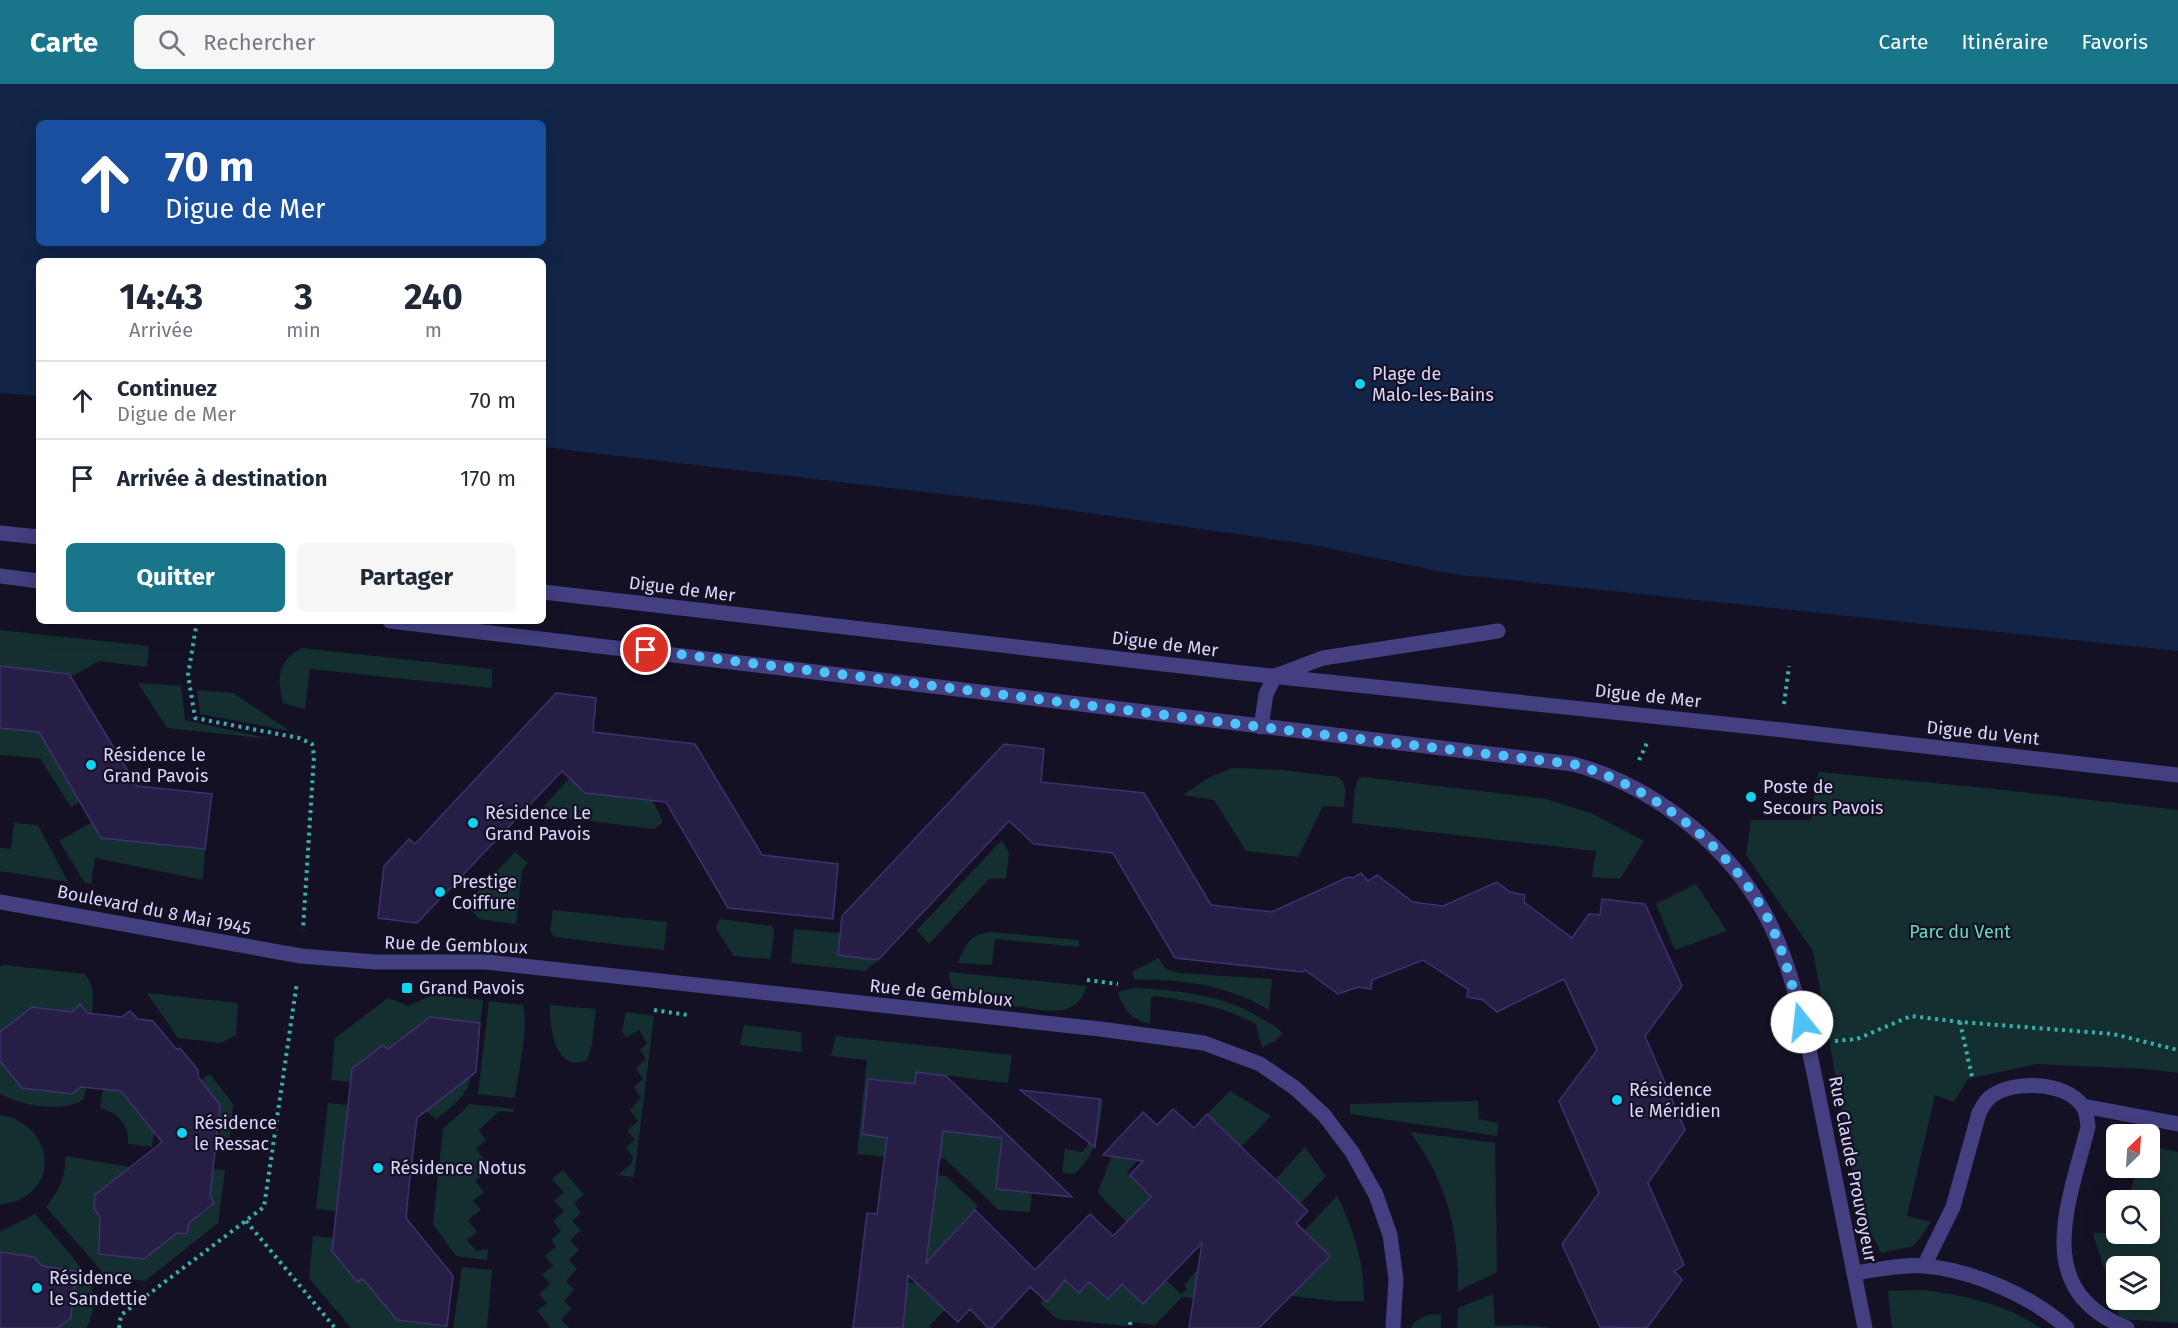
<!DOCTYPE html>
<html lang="fr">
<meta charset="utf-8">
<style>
:root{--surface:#fff;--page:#f6f6f7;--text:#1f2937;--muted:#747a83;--line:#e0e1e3;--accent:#18758a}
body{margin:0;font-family:"Fira Sans",sans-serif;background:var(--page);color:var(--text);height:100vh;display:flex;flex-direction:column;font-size:22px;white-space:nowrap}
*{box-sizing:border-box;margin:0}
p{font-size:20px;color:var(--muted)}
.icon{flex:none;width:33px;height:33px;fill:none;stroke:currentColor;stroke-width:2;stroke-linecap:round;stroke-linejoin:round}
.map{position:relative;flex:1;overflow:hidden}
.drawer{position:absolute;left:36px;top:174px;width:510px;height:366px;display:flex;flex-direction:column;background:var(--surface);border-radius:9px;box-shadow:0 6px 24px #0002}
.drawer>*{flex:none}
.hud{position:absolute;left:36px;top:36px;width:510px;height:126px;border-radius:9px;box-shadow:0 6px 24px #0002;background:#1a4fa0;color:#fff;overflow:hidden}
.needle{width:39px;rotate:25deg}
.controls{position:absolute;left:2106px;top:1040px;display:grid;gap:12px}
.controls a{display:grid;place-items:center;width:54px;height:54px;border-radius:9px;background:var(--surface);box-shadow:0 6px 24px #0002;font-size:30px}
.pin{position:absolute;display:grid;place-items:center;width:51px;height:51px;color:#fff;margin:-26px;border:3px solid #fff;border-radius:50%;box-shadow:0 2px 6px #0007}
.me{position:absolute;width:66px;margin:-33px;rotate:344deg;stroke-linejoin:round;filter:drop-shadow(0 0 4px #0008)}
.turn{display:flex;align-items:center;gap:21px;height:126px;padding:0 30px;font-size:27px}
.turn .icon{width:78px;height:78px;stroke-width:2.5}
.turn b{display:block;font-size:42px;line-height:51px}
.eta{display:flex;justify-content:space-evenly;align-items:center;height:102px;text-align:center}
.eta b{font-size:36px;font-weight:700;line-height:42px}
.action{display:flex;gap:12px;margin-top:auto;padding:12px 30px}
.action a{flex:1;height:69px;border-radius:9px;background:var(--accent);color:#fff;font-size:24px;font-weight:700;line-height:69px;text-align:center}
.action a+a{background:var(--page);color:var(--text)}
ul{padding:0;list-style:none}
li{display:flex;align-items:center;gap:18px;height:78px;padding:0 30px;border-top:2px solid var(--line)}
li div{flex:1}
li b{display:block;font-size:22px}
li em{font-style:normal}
header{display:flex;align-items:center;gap:36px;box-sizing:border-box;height:84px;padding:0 30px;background:var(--accent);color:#fff}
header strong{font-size:28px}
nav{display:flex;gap:33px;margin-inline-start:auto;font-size:21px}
.search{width:420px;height:54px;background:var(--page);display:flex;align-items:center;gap:15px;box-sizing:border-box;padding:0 21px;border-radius:9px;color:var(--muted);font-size:22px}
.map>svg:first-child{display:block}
</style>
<header>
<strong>Carte</strong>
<div class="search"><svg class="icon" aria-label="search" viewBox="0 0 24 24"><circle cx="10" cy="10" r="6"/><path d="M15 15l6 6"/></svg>Rechercher</div>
<nav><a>Carte</a><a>Itinéraire</a><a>Favoris</a></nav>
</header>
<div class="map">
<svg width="2178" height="1244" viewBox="0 0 2178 1244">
<rect width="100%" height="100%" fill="#151125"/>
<g fill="#142f2f" fill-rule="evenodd">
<polygon points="0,546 149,562 147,583 99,577 71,593 69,590 0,582"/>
<path d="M302 564 492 585V604L310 585 305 625 283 619C277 593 277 577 302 564Z"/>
<polygon points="138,599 181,602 185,636 270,655 167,644"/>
<polygon points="197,606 233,609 290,647 200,630"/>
<polygon points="35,642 80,718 71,723 40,674 0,671 0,644"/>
<path d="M1233 684 1283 686 1338 693C1348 699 1345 712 1344 723L1323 722 1298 773 1246 767 1214 716 1183 711 1210 693Z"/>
<polygon points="1818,688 1986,704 2178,726 2178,989 2145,985 2036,980 1968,995 1954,1018 1935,1011 1907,1132 1931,1138 1914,1162 1881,1169 1860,1128 1813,867 1746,771 1751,736 1811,736"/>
<polygon points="1363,693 1546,715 1591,729 1644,757 1620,795 1592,793 1596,767 1352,739 1355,704 1358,695"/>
<polygon points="570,694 650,711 663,738 654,745 542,731 543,723"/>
<polygon points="92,738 101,754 205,765 203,796 95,774 91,800 85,799 59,757"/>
<polygon points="14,739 38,741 68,798 0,787 0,764 11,765"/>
<polygon points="1002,756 1009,769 1006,794 989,795 929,860 917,846"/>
<polygon points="515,768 528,779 522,786 516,840 480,835 465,821"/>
<polygon points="1696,800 1727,847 1675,866 1656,820"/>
<polygon points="553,826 667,838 664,866 554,853 550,847"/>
<polygon points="720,835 772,842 774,847 771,875 734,872 717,846 716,841"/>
<polygon points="794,845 840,849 878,876 865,887 791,879"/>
<path d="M992 848 1079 856V863L995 855 992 881 958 879C966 859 970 850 992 848Z"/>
<path d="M1158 874 1166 885 1179 889 1272 895 1269 926C1231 902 1180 894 1135 896L1132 888Z"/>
<path d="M4 881 85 890C95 902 93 915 92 930H87L84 926 75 925 72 928 32 923 20 932 19 939H12L0 948V882Z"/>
<path d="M949 888 1087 902C1084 912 1077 922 1066 925 1050 929 1031 924 1015 922 993 919 948 921 949 888Z"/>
<path d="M1134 904C1178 906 1226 911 1264 936 1271 940 1279 943 1282 950L1275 957 1262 964 1256 940C1229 925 1200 919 1170 914 1162 913 1158 911 1151 913L1150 940C1132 936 1123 926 1118 908Z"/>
<polygon points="147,909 238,919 236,951 221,959 178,954"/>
<polygon points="432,911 483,916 480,939 430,933 388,965 383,961 352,984 351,998 331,996 335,954 388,914 408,922"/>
<path d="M489 917 523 921C529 945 518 989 515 1014L478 1010Z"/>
<path d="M550 921 596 925 592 961 587 976C555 991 549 941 550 921Z"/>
<polygon points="626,928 654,932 634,1093 618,1091 632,1079 633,1073 626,1064 635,1055 627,1047 638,1037 630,1026 641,1014 634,1003 643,995 636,984 646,975 640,966 647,959 639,946 627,953 622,948"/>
<polygon points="744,941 801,948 802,968 740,961"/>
<polygon points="836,952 1012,971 1008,999 917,988 915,1000 868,995 862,1050 904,1038 1003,1054 1013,1107 1032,1109 1030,1128 999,1126 945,1075 908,1070 907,1075 857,1070 867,976 831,972"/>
<path d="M0 977 6 985 86 1003 84 1015C64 1030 20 1021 0 1010Z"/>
<polygon points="210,990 233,1020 230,1054 216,1054 220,1047 221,1038 218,1035 220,1021 201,996"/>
<path d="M471 991C468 1012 453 1021 438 1034L436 1035 426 1027Z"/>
<path d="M112 996 154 1048 152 1063 128 1060C130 1041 117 1028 100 1024L103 1005Z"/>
<polygon points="1230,1007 1271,1032 1241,1063 1207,1030"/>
<path d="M1100 1015H1103C1100 1044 1097 1071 1074 1090L1062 1089 1065 1065 1082 1068 1087 1062 1090 1052 1096 1053Z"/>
<polygon points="1478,1017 1479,1035 1498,1039 1497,1052 1350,1030 1350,1020"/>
<polygon points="328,1019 348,1021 336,1127 316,1125"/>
<polygon points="470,1020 514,1025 513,1028 499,1027 479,1046 486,1056 476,1065 484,1075 475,1082 482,1091 475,1097 484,1108 473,1117 481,1126 468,1136 477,1148 467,1156 476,1167 488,1165 487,1176 456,1172 433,1140 443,1045"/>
<path d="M0 1031C44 1037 63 1090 23 1114 16 1118 7 1119 0 1121Z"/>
<path d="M1410 1048 1495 1059 1497 1188 1458 1207C1459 1147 1447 1097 1410 1048Z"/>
<path d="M2150 1062 2178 1068V1239L2120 1235 2093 1149H2150V1116H2127L2138 1083H2150ZM2116 1182H2150V1215H2116Z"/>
<polygon points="1305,1063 1326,1092 1300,1120 1275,1096"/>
<polygon points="1112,1071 1141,1073 1127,1088 1154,1116 1131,1133 1134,1136 1129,1140 1104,1116 1098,1108"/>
<path d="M65 1072 130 1083 95 1111 94 1124 106 1141 99 1157 110 1171 122 1173 128 1168 144 1175 214 1120 210 1112 212 1085 225 1086 218 1139 145 1197 106 1192 46 1123C58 1108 67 1092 65 1072Z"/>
<polygon points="563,1086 584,1111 574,1119 581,1129 572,1137 581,1146 570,1156 579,1166 569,1176 577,1185 566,1197 574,1206 564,1217 571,1224 561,1236 569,1244 548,1244 550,1242 537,1227 547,1219 539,1210 550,1200 542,1191 553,1182 545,1172 556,1162 551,1156 561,1147 553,1137 564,1127 554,1117 564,1108 552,1095"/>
<path d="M937 1091 946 1092 978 1122 941 1162 961 1184 945 1226 929 1242 931 1244H903L905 1228 894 1227 893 1197 914 1199C918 1162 932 1128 937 1091Z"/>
<path d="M1337 1112C1354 1145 1364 1179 1364 1217H1335L1248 1207 1223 1217 1182 1213 1155 1241 1131 1238 1127 1242 1057 1235 1040 1219 1044 1215 1047 1218 1052 1213 1049 1210 1064 1195 1079 1209 1092 1196 1095 1203 1108 1215 1122 1200 1143 1219 1166 1196 1181 1210 1187 1205 1184 1201 1198 1185 1299 1195 1304 1199 1330 1172 1304 1147Z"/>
<path d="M35 1130C48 1145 83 1182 90 1199 95 1212 94 1233 86 1244H57L71 1234 67 1214 74 1210 75 1199 46 1188 34 1173 0 1168V1148Z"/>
<polygon points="313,1152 334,1154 332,1167 357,1198 363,1195 396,1235 447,1242 447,1244 351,1244 309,1194"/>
<polygon points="462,1183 492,1186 487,1244 453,1244"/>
<path d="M1925 1206C1965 1212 2007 1220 2040 1244H1892L1888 1207Z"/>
<polygon points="1493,1210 1495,1242 1520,1241 1555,1244 1457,1244 1458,1224"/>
<polygon points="1441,1230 1441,1244 1411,1244 1414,1238 1427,1231"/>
</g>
<path fill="#122548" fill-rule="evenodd" d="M0 0H2178V567L1452 490 1314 461 1019 419 543 363V177H39V312L0 309ZM39 39H543V159H39Z"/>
<g fill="#271e45" stroke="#3f316f" stroke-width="1.5">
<polygon points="0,582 69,590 137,702 212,710 205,765 101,754 39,648 0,644"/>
<polygon points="556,609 596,614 593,648 695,660 762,771 838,780 833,835 728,824 666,718 585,709 562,687 417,839 378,834 384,782 409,755 415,760"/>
<polygon points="1004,660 1044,665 1041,698 1144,709 1211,821 1272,828 1348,793 1353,794 1361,789 1368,797 1377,791 1413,818 1443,822 1497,798 1510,808 1525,811 1524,818 1572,854 1589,830 1600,831 1602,815 1645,820 1682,902 1645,952 1685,1046 1648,1099 1684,1181 1674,1187 1682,1196 1647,1244 1600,1243 1562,1160 1599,1109 1559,1017 1597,966 1564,895 1497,928 1483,916 1467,913 1468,905 1423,876 1372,896 1371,905 1358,903 1338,910 1305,886 1303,888 1175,874 1113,769 1034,760 1009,737 878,876 838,871 842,832"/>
<polygon points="80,920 87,929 122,933 130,927 138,935 153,937 176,965 180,964 198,986 198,993 220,1021 210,1112 214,1119 189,1139 187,1150 177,1149 144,1175 99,1170 100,1133 94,1124 95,1111 162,1058 121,1007 81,1003 72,1010 22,1004 0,977 0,948 32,923 72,928"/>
<polygon points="430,933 480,939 476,988 417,1034 409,1102 406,1134 453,1192 447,1242 397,1236 363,1195 357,1198 332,1167 352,985 383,961 388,965"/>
<polygon points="916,988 946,992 1072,1113 996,1105 1002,1054 943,1047 926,1179 975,1126 1035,1186 1090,1130 1113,1152 1151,1113 1130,1091 1143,1077 1103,1071 1143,1028 1157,1041 1173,1025 1194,1044 1207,1030 1308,1127 1296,1139 1330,1172 1259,1244 1189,1244 1202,1159 1143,1220 1122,1200 1108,1215 1089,1198 1079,1209 1065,1196 1047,1218 1030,1203 992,1244 988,1244 970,1225 958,1238 908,1191 903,1244 853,1244 867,1129 877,1130 887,1054 862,1050 868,995 915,1000"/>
<polygon points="1020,1006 1100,1015 1095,1063"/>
<polygon points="0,1168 34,1173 42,1182 76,1187 71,1234 57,1244 0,1244"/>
</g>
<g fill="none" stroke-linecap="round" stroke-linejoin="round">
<g stroke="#37b1ad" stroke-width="4" stroke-dasharray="3 4.5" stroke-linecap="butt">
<polyline points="197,537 188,591 195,634 299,654 312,660 314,672 303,846"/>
<polyline points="1784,620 1789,582"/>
<polyline points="1639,676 1647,659"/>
<polyline points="1087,896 1118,900"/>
<polyline points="654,926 688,931"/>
<polyline points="1960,938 1972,993"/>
<polyline points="1835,957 1857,955 1911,932 1960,938 2113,950 2178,966"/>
<polyline points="246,1137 335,1244"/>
<polyline points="1130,1238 1131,1244"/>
<polyline points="119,1244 121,1231 264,1123 297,898"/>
</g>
<g stroke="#433f81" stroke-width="15">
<polyline points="0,449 39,453"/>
<polyline points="0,492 39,497"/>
<polyline points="543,508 1233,588 1783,646 2178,691"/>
<path d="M390 537C785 582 1178 634 1573 680 1645 699 1719 753 1758 818 1795 877 1810 971 1824 1039 1837 1107 1852 1176 1865 1244"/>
<polyline points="1261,643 1266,610 1275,592 1323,574 1498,547"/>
<polyline points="0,818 301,872 375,878 486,878 1100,945 1204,959 1260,980 1295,1004 1324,1031 1352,1068 1376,1111 1390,1151 1396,1195 1393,1244"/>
<polyline points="2083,1022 2178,1040"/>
<path d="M1924 1182 1953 1123 1979 1029C1983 1022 1986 1015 1993 1011 2016 996 2064 998 2082 1021 2087 1027 2087 1035 2088 1043 2069 1119 2030 1206 2127 1244"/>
<path d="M1854 1189C1877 1186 1901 1180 1924 1182 1972 1186 2032 1212 2067 1244"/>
</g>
</g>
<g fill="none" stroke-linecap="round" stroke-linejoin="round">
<path stroke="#4fc3f7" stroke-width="10" stroke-dasharray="0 18" d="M646 566 1293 647 1573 680C1649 701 1726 759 1765 829 1783 862 1792 901 1802 938"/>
</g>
<g fill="#10d3f0" stroke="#151125" stroke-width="2">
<circle cx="1360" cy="300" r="6"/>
<circle cx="91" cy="681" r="6"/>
<circle cx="1751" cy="713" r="6"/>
<circle cx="473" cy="739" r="6"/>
<circle cx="440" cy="808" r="6"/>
<rect x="401" y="898" width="12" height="12" rx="3"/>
<circle cx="1617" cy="1016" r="6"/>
<circle cx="182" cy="1049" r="6"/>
<circle cx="378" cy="1084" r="6"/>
<circle cx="37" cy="1204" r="6"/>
</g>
<g text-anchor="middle" stroke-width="4.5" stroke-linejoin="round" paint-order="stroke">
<g font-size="18" fill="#ddd7fc" stroke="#151125" text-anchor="start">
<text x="1372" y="296">Plage de<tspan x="1372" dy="21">Malo-les-Bains</tspan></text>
<text x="103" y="677">Résidence le<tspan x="103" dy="21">Grand Pavois</tspan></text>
<text x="1763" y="709">Poste de<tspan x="1763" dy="21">Secours Pavois</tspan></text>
<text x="485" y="735">Résidence Le<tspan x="485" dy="21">Grand Pavois</tspan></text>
<text x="452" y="804">Prestige<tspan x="452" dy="21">Coiffure</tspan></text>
<text x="419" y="910">Grand Pavois</text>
<text x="1629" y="1012">Résidence<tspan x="1629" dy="21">le Méridien</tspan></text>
<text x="194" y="1045">Résidence<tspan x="194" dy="21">le Ressac</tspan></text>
<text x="390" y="1090">Résidence Notus</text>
<text x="49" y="1200">Résidence<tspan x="49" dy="21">le Sandettie</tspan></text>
</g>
<g font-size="18" fill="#ddd7fc" stroke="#151125">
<text transform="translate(682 505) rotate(7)" y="6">Digue de Mer</text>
<text transform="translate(1165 560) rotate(7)" y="6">Digue de Mer</text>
<text transform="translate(1648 612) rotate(6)" y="6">Digue de Mer</text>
<text transform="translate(1983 649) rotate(6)" y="6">Digue du Vent</text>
<text transform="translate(154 826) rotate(11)" y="6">Boulevard du 8 Mai 1945</text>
<text transform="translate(456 861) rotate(2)" y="6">Rue de Gembloux</text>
<text transform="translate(941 909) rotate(6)" y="6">Rue de Gembloux</text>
<text transform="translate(1853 1085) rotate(79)" y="6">Rue Claude Prouvoyeur</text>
</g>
<g font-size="18" fill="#67d9bf" stroke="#151125">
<text x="1960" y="854">Parc du Vent</text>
</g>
</g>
</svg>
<div class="controls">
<a><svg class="needle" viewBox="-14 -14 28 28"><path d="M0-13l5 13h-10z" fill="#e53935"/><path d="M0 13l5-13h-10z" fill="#747a83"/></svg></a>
<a><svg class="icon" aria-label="search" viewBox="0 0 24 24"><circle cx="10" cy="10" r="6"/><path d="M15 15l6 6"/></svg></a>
<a><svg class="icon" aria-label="layers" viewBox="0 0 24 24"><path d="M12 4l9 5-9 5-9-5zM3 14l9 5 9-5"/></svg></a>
</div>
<div class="pin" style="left:646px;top:566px;background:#d93025"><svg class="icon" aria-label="arrive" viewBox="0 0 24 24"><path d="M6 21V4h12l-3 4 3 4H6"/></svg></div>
<svg class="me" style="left:1802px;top:938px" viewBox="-20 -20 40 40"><circle r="19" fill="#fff"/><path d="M0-13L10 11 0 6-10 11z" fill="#4fc3f7"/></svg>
<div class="hud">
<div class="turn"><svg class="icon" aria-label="ahead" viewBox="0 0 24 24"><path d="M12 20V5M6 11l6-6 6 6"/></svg><div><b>70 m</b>Digue de Mer</div></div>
</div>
<section class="drawer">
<div class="eta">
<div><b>14:43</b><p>Arrivée</p></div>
<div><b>3</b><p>min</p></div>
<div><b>240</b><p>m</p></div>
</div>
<ul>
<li><svg class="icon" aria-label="ahead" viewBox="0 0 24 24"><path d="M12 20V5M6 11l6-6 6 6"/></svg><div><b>Continuez</b><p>Digue de Mer</p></div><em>70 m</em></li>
<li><svg class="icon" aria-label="arrive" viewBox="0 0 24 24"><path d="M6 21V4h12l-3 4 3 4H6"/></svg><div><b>Arrivée à destination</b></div><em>170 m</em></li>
</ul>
<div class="action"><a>Quitter</a><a>Partager</a></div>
</section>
</div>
